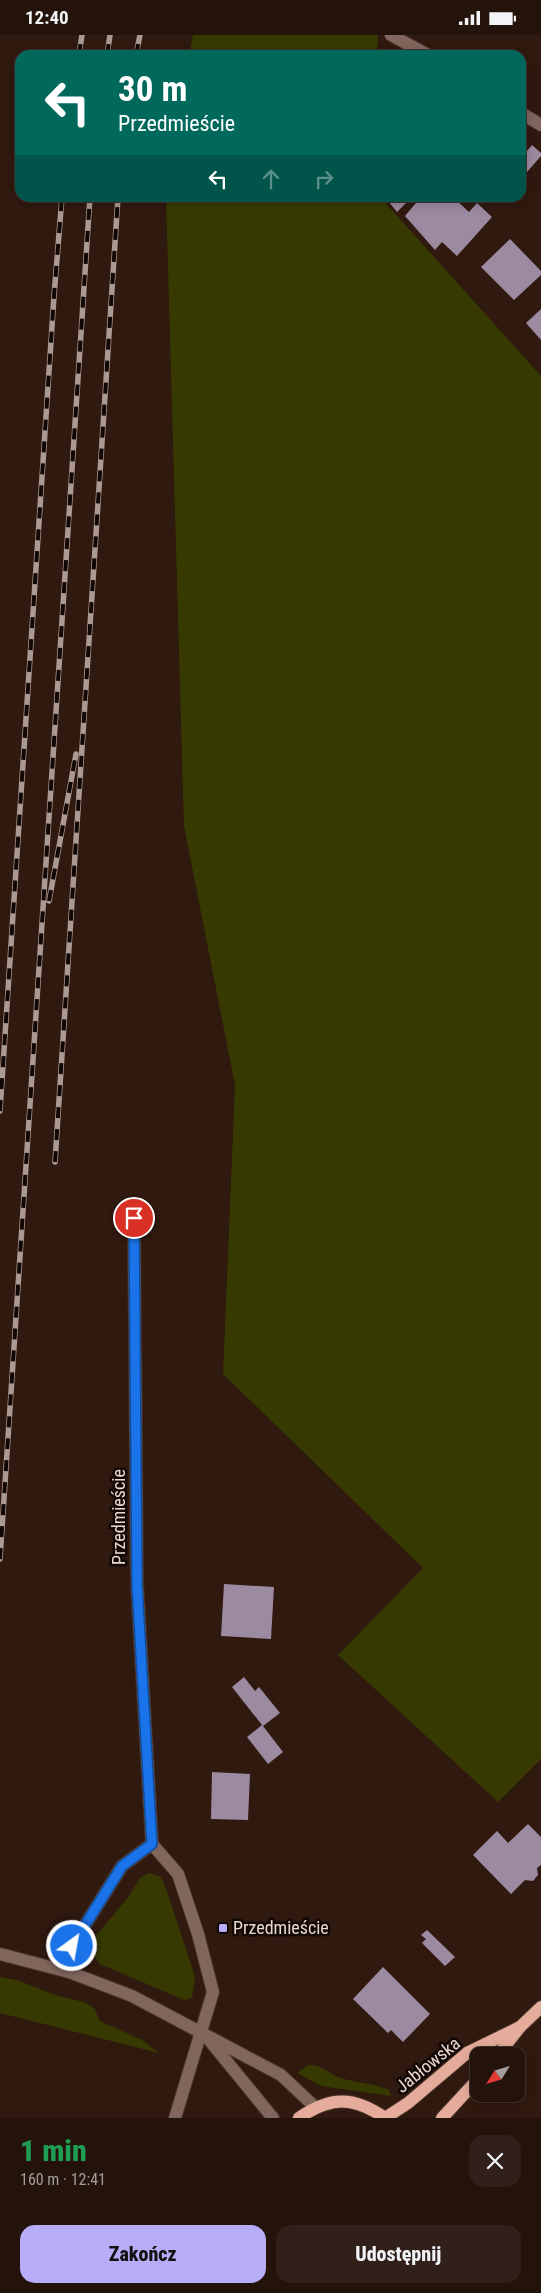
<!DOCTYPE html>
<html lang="pl">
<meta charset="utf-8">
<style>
:root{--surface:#24130b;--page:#302019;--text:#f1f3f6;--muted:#a39e9d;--line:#41322c;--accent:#b6acf8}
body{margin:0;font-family:"Roboto Condensed",sans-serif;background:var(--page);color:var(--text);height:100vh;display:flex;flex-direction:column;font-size:19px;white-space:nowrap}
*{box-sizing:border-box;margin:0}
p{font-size:16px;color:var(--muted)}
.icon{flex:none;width:28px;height:28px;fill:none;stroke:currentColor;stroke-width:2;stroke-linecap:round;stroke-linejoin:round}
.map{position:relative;height:2083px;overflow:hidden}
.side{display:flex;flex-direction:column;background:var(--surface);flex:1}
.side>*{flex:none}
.hud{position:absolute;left:15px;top:15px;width:511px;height:152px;border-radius:15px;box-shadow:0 2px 12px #0003,0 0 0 1px var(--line);background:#00695c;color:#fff;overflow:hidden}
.needle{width:32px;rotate:233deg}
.fabs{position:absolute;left:470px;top:2012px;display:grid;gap:10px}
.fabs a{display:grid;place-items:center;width:55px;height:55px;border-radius:10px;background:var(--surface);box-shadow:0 2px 12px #0003,0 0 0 1px var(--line);font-size:25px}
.pin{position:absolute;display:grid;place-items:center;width:42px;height:42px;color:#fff;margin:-21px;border:2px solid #fff;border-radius:50%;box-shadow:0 1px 5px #0007}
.me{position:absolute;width:55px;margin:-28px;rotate:32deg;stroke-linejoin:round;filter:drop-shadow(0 0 4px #0008)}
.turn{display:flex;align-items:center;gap:18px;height:105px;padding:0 20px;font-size:22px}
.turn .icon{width:65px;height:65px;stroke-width:2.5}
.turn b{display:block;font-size:35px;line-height:42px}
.lanes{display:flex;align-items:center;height:48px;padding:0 20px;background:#0003;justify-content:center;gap:25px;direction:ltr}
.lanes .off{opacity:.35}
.round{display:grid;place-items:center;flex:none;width:52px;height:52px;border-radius:15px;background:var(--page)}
.head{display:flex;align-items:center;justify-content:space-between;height:85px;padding:0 20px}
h1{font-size:30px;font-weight:800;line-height:38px;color:#1e9e55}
.cta{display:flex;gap:10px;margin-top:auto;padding:10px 20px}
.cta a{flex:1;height:58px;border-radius:15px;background:var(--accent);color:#111;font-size:20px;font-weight:800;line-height:58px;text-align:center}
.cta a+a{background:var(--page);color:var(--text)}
.status{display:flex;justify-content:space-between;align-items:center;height:35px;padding:0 25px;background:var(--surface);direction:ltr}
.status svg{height:14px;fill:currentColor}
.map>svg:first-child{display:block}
</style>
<div class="status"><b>12:40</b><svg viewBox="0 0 49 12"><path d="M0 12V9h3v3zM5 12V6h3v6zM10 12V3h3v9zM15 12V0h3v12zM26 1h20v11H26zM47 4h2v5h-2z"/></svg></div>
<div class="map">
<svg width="541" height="2083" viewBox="0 0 541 2083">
<rect width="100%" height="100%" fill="#30190f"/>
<g fill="#363a00">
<polygon points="193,0 378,0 377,20 189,20"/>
<polygon points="166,163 381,163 541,341 541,1724 498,1767 338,1620 423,1533 223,1339 235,1050 184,791"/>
<polygon points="149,1838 161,1842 167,1856 195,1942 192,1963 184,1965 100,1929 93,1920 90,1908 129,1861 140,1843"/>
<polygon points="0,1942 17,1945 58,1961 84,1967 94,1973 100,1986 142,2005 159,2018 0,1978"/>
<path d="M308 2030C322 2029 329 2039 341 2043 357 2048 374 2048 389 2055L391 2061 321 2051 297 2038Z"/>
</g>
<g fill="#9c8aa1">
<polygon points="532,110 541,118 541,121 527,137 521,133 521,123"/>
<polygon points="385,162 408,162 407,167 397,177"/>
<polygon points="421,162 453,162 469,177 477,168 492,182 457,221 442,207 435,215 405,181"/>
<polygon points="510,204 541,236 541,240 514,265 481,232"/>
<polygon points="541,274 541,305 526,288"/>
<polygon points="224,1549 274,1552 271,1604 221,1601"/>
<polygon points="244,1642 255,1656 259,1652 280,1678 263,1691 283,1717 268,1729 247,1702 262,1690 232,1652"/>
<polygon points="212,1737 250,1739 248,1785 211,1784"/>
<polygon points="528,1789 541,1802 541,1830 537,1833 538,1840 533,1846 525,1845 511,1859 473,1820 497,1796 508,1808"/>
<polygon points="427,1895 455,1922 445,1931 422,1908 426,1904 421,1900"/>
<polygon points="383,1932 430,1979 403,2007 391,1995 388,1998 353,1964"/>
</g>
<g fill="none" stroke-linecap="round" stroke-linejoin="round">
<g stroke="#4a342a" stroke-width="14">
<g id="minor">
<polyline points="391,0 428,20"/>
<polyline points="521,78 541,90"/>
<polyline points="134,1183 137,1549 152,1809 178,1839 198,1899 213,1957 175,2083"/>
<polyline points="0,1919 69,1937 132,1961 281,2040 315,2072"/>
<polyline points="69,1937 72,1911 122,1831 152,1809"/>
<polyline points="206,2001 273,2083"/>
</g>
</g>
<g stroke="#4a342a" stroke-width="14">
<g id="major">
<polyline points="497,2021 520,1992 541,1972"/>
<path d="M299 2083C330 2061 354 2061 385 2083L408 2068 467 2018 520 1992"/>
<polyline points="442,2083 479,2043"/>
</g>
</g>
<use href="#minor" stroke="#81665d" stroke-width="12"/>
<use href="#major" stroke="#e5ac9b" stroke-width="12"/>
<g stroke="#ac9a92" stroke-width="5.5">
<g id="rail">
<polyline points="79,20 82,0"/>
<polyline points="107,20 110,0"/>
<polyline points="136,20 140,0"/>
<polyline points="49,866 76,719"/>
<polyline points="0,1076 54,261 62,162"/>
<polyline points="55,1127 118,162"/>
<polyline points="0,1524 90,162"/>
</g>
</g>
<use href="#rail" stroke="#110704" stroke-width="4" stroke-dasharray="11" stroke-linecap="butt"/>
</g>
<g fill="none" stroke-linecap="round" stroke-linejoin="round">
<g stroke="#114b97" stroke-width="12">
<polyline id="route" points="72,1911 122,1831 152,1809 137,1550 134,1183"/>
</g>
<use href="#route" stroke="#1a73e8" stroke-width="9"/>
</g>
<rect fill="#b6acf8" stroke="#110704" stroke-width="2" x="218" y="1888" width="10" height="10" rx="2.5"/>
<g text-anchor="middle" stroke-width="5" stroke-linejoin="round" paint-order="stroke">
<g font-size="18" fill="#e8d8d1" stroke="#110704">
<text transform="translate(119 1482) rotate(-90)" y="6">Przedmieście</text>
<text transform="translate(428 2030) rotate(-39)" y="6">Jabłowska</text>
</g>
<g font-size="18" fill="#e8d8d1" stroke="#110704" text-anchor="start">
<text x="233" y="1899">Przedmieście</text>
</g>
</g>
</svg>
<div class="fabs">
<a><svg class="needle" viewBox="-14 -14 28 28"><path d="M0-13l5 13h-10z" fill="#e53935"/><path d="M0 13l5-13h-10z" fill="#a39e9d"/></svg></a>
</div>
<div class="pin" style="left:134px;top:1183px;background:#d93025"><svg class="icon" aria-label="arrive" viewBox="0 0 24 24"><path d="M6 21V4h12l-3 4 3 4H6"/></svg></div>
<svg class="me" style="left:72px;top:1911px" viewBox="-20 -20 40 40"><circle r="17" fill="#1a73e8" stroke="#fff" stroke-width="3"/><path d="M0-11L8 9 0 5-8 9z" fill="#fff"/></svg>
<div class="hud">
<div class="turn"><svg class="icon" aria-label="left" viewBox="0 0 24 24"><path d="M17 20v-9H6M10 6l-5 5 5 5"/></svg><div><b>30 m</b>Przedmieście</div></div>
<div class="lanes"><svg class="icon" aria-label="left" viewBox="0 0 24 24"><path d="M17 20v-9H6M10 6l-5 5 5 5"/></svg><svg class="icon off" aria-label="ahead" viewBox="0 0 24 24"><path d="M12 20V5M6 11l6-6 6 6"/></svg><svg class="icon off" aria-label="right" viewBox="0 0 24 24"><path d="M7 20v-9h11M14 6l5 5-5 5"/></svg></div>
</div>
</div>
<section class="side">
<div class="head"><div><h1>1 min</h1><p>160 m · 12:41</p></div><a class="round"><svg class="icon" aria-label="close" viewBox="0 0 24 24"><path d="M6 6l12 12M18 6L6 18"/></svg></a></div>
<div class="cta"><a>Zakończ</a><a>Udostępnij</a></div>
</section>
